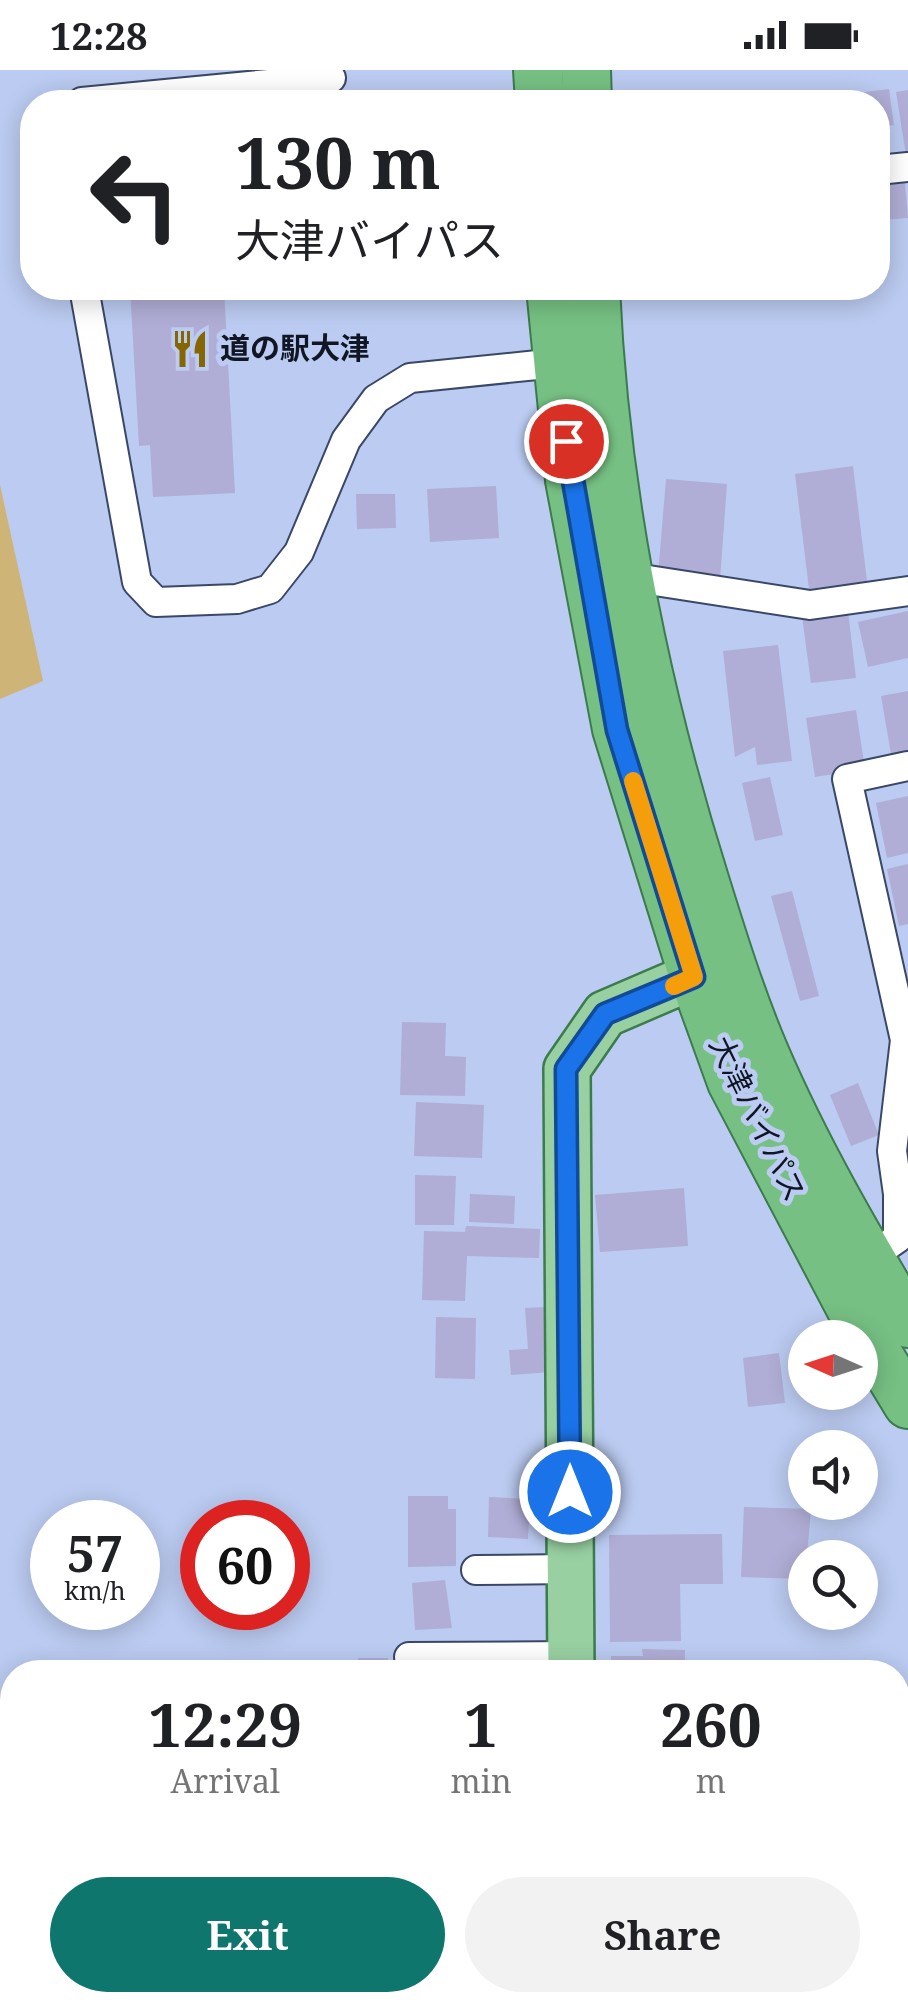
<!DOCTYPE html>
<meta charset="utf-8">
<style>
:root{--surface:#fff;--page:#f2f2f2;--text:#202124;--muted:#757577;--accent:#0f766e}
body{margin:0;font-family:"Noto Serif","Noto Sans JP",serif;background:var(--page);color:var(--text);height:100vh;display:flex;flex-direction:column;font-size:38px;white-space:nowrap}
*{box-sizing:border-box;margin:0}
p{font-size:32px;color:var(--muted)}
.icon{flex:none;width:55px;height:55px;fill:none;stroke:currentColor;stroke-width:2;stroke-linecap:round;stroke-linejoin:round}
.map{position:relative;flex:1;overflow:hidden}
.side{position:absolute;left:0px;top:1590px;width:910px;height:352px;display:flex;flex-direction:column;background:var(--surface);border-radius:40px 40px 0 0;box-shadow:0 5px 25px #0003}
.side>*{flex:none}
.hud{position:absolute;left:20px;top:20px;width:870px;height:210px;border-radius:40px;box-shadow:0 5px 25px #0003;background:#fff;color:var(--text);overflow:hidden}
.needle{width:65px;rotate:273deg}
.controls{position:absolute;left:788px;top:1250px;display:grid;gap:20px}
.controls a{display:grid;place-items:center;width:90px;height:90px;border-radius:50%;background:var(--surface);box-shadow:0 5px 25px #0003;font-size:50px}
.speed{position:absolute;left:30px;top:1430px;display:flex;gap:20px;font-size:50px;font-weight:700;text-align:center}
.speed>*{display:grid;place-content:center;width:130px;height:130px;border-radius:50%;background:var(--surface);box-shadow:0 5px 25px #0003;line-height:1}
.speed small{font-size:25px;font-weight:400}
.speed .limit{border:15px solid #d22;background:#fff;color:#111}
.pin{position:absolute;display:grid;place-items:center;width:85px;height:85px;color:#fff;margin:-42px;border:5px solid #fff;border-radius:50%;box-shadow:0 2px 10px #0007}
.me{position:absolute;width:110px;margin:-55px;rotate:0deg;stroke-linejoin:round;filter:drop-shadow(0 0 8px #0008)}
.turn{display:flex;align-items:center;gap:35px;height:210px;padding:0 50px;font-size:45px}
.turn .icon{width:130px;height:130px;stroke-width:2.5}
.turn b{display:block;font-size:70px;line-height:85px}
.eta{display:flex;justify-content:space-evenly;align-items:center;height:170px;text-align:center}
.eta b{font-size:60px;font-weight:700;line-height:70px}
.button{display:flex;gap:20px;margin-top:auto;padding:20px 50px}
.button a{flex:1;height:115px;border-radius:60px;background:var(--accent);color:#fff;font-size:40px;font-weight:700;line-height:115px;text-align:center}
.button a+a{background:var(--page);color:var(--text)}
.status{display:flex;justify-content:space-between;align-items:center;height:70px;padding:0 50px;background:var(--surface);direction:ltr}
.status svg{height:28px;fill:currentColor}
.map>svg:first-child{display:block}
</style>
<div class="status"><b>12:28</b><svg viewBox="0 0 49 12"><path d="M0 12V9h3v3zM5 12V6h3v6zM10 12V3h3v9zM15 12V0h3v12zM26 1h20v11H26zM47 4h2v5h-2z"/></svg></div>
<div class="map">
<svg width="908" height="1941" viewBox="0 0 908 1941">
<rect width="100%" height="100%" fill="#bbcbf1"/>
<polygon fill="#ceb476" points="0,415 43,611 0,629"/>
<g fill="#b0aed6">
<polygon points="889,19 894,55 878,57 878,32 851,32 849,24"/>
<polygon points="908,20 908,85 906,85 896,22"/>
<polygon points="302,23 303,32 179,32"/>
<polygon points="905,113 908,148 882,150 879,115"/>
<polygon points="130,218 224,218 235,423 153,427 150,375 139,376"/>
<polygon points="853,396 867,511 809,519 795,404"/>
<polygon points="666,409 727,414 720,510 658,505"/>
<polygon points="496,416 499,468 430,472 427,419"/>
<polygon points="356,424 395,424 396,458 357,459"/>
<polygon points="848,541 856,608 811,613 802,546"/>
<polygon points="908,541 908,588 868,597 858,552"/>
<polygon points="778,575 792,691 757,695 755,677 735,687 723,581"/>
<polygon points="908,621 908,681 891,684 881,626"/>
<polygon points="856,640 865,699 815,707 806,648"/>
<polygon points="770,707 783,765 755,771 742,713"/>
<polygon points="908,726 908,783 887,788 876,733"/>
<polygon points="908,794 908,854 899,856 887,799"/>
<polygon points="792,821 819,926 800,931 771,826"/>
<polygon points="402,952 446,953 445,986 466,987 465,1026 400,1025"/>
<polygon points="858,1013 879,1065 851,1076 830,1025"/>
<polygon points="416,1032 484,1035 482,1088 414,1086"/>
<polygon points="415,1105 456,1106 454,1155 415,1155"/>
<polygon points="684,1118 688,1176 600,1182 595,1125"/>
<polygon points="470,1124 515,1126 514,1154 469,1152"/>
<polygon points="466,1156 540,1159 539,1188 467,1186 465,1231 422,1230 424,1161 465,1162"/>
<polygon points="547,1237 551,1302 511,1305 509,1280 528,1279 525,1238"/>
<polygon points="436,1247 476,1248 475,1309 435,1308"/>
<polygon points="779,1283 785,1333 748,1337 743,1288"/>
<polygon points="408,1426 448,1426 448,1439 456,1439 456,1496 408,1497"/>
<polygon points="489,1427 530,1429 528,1469 488,1467"/>
<polygon points="744,1437 811,1439 805,1509 741,1507"/>
<polygon points="722,1464 723,1514 680,1514 681,1571 610,1572 609,1465"/>
<polygon points="445,1510 452,1558 415,1560 412,1513"/>
<polygon points="642,1579 685,1580 685,1602 611,1602 611,1586 643,1586"/>
<polygon points="358,1588 388,1588 387,1599 397,1599 397,1602 358,1602"/>
<polygon points="401,1930 465,1930 465,1941 400,1941"/>
<polygon points="641,1931 727,1933 727,1941 640,1941"/>
<polygon points="790,1931 791,1941 750,1941 749,1936"/>
</g>
<g fill="none" stroke-linecap="round" stroke-linejoin="round">
<g stroke="#3b4767" stroke-width="32">
<g id="minor">
<polyline points="82,32 331,8"/>
<polyline points="878,100 908,97"/>
<polyline points="84,218 137,512 156,532 237,529 270,519 299,482 346,370 376,329 410,308 557,293"/>
<polyline points="629,507 810,535 908,521"/>
<polyline points="869,1188 898,1168 898,1124 892,1081 905,970 847,709 908,696"/>
<polyline points="476,1500 570,1499"/>
<polyline points="409,1587 571,1586"/>
</g>
</g>
<g stroke="#3c7b4d" stroke-width="50">
<g id="primary">
<polyline points="571,1602 567,999 605,944 726,892"/>
<polyline points="573,1930 573,1941"/>
</g>
</g>
<g stroke="#3c7b4d" stroke-width="52">
<g id="trunk">
<polyline points="538,0 540,32"/>
<polyline points="586,0 587,32"/>
<polyline points="551,218 570,410 617,659 694,907 732,1012 860,1255 908,1334"/>
<path d="M595 218C604 420 644 620 705 813 723 871 741 929 765 985 805 1078 856 1166 908 1253"/>
</g>
</g>
<use href="#minor" stroke="#fff" stroke-width="28"/>
<use href="#primary" stroke="#98d0a2" stroke-width="45"/>
<use href="#trunk" stroke="#76c083" stroke-width="48"/>
</g>
<g fill="none" stroke-linecap="round" stroke-linejoin="round">
<g stroke="#114b97" stroke-width="25">
<polyline id="route" points="566,371 617,660 694,907 605,944 566,999 570,1422"/>
</g>
<use href="#route" stroke="#1a73e8" stroke-width="18"/>
<polyline stroke="#f59e0b" stroke-width="18" points="633,711 694,907 674,916"/>
</g>
<defs>
<g id="restaurant-bare" transform="scale(3)"><path d="M-5-6h1v4h1v-4h1v4h1v-4h1v5L-1.5 .5V6h-2V.5L-5-1ZM5-6V6H3V1.5H1.5Q1.5-4 5-6Z" fill="#856600" stroke="#bbcbf1" stroke-width="2.5" paint-order="stroke"/></g>
</defs>
<g fill-rule="evenodd">
<use href="#restaurant-bare" x="190" y="279"/>
</g>
<g text-anchor="middle" stroke-width="10" stroke-linejoin="round" paint-order="stroke">
<g font-size="30" font-weight="bold" fill="#101623" stroke="#bbcbf1" text-anchor="start">
<text x="220" y="289">道の駅大津</text>
</g>
<g font-size="30" fill="#101623" stroke="#bbcbf1">
<text transform="translate(757 1049) rotate(64)" y="10">大津バイパス</text>
</g>
</g>
</svg>
<div class="controls">
<a><svg class="needle" viewBox="-14 -14 28 28"><path d="M0-13l5 13h-10z" fill="#e53935"/><path d="M0 13l5-13h-10z" fill="#757577"/></svg></a>
<a><svg class="icon" aria-label="sound" viewBox="0 0 24 24"><path d="M4 9h4l5-4v14l-5-4H4zM17 9q2 3 0 6"/></svg></a>
<a><svg class="icon" aria-label="search" viewBox="0 0 24 24"><circle cx="10" cy="10" r="6"/><path d="M15 15l6 6"/></svg></a>
</div>
<div class="speed"><div>57<small>km/h</small></div><div class="limit">60</div></div>
<div class="pin" style="left:566px;top:371px;background:#d93025"><svg class="icon" aria-label="arrive" viewBox="0 0 24 24"><path d="M6 21V4h12l-3 4 3 4H6"/></svg></div>
<svg class="me" style="left:570px;top:1422px" viewBox="-20 -20 40 40"><circle r="17" fill="#1a73e8" stroke="#fff" stroke-width="3"/><path d="M0-11L8 9 0 5-8 9z" fill="#fff"/></svg>
<div class="hud">
<div class="turn"><svg class="icon" aria-label="left" viewBox="0 0 24 24"><path d="M17 20v-9H6M10 6l-5 5 5 5"/></svg><div><b>130 m</b>大津バイパス</div></div>
</div>
<section class="side">
<div class="eta">
<div><b>12:29</b><p>Arrival</p></div>
<div><b>1</b><p>min</p></div>
<div><b>260</b><p>m</p></div>
</div>
<div class="button"><a>Exit</a><a>Share</a></div>
</section>
</div>
